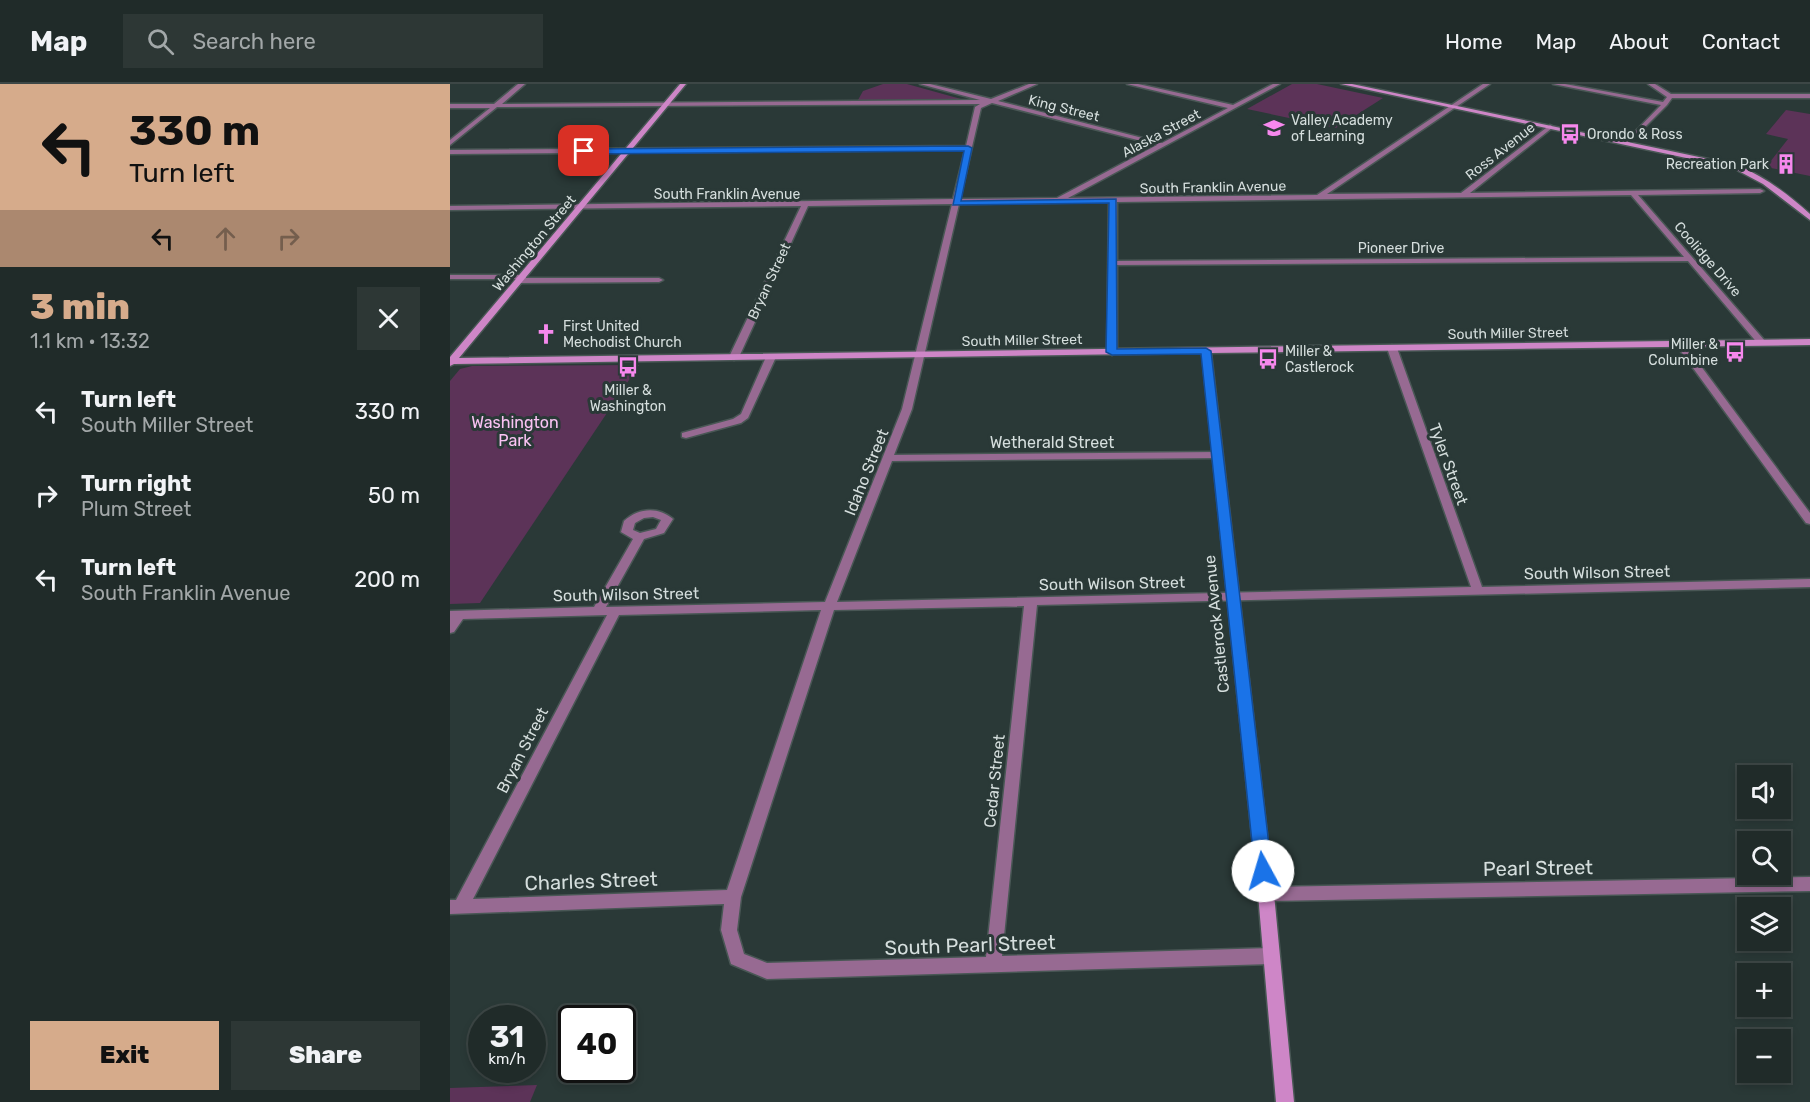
<!DOCTYPE html>
<meta charset="utf-8">
<style>
:root{--surface:#202b29;--page:#2d3735;--text:#f1f3f6;--muted:#a2a7a8;--line:#3d4746;--accent:#d6ab8b}
body{margin:0;font-family:Rubik,sans-serif;background:var(--page);color:var(--text);height:100vh;display:flex;flex-direction:column;font-size:22px;white-space:nowrap}
*{box-sizing:border-box;margin:0}
p{font-size:20px;color:var(--muted)}
.icon{flex:none;width:33px;height:33px;fill:none;stroke:currentColor;stroke-width:2;stroke-linecap:round;stroke-linejoin:round}
.map{position:relative;flex:1;overflow:hidden}
.panel{display:flex;flex-direction:column;background:var(--surface);width:450px}
.panel>*{flex:none}
.banner{background:#d6ab8b;color:#111;overflow:hidden}
.controls{position:absolute;left:1287px;top:681px;display:grid;gap:12px}
.controls a{display:grid;place-items:center;width:54px;height:54px;border-radius:0px;background:var(--surface);box-shadow:0 3px 9px #0003,0 0 0 2px var(--line);font-size:30px}
.speed{position:absolute;left:18px;top:921px;display:flex;gap:12px;font-size:30px;font-weight:700;text-align:center}
.speed>*{display:grid;place-content:center;width:78px;height:78px;border-radius:50%;background:var(--surface);box-shadow:0 3px 9px #0003,0 0 0 2px var(--line);line-height:1}
.speed small{font-size:15px;font-weight:400}
.speed .limit{border:3px solid #111;border-radius:9px;background:#fff;color:#111}
.pin{position:absolute;display:grid;place-items:center;width:51px;height:51px;color:#fff;margin:-26px;border-radius:12px;box-shadow:0 3px 9px #0006}
.me{position:absolute;width:66px;margin:-33px;rotate:354deg;stroke-linejoin:round;filter:drop-shadow(0 0 4px #0008)}
.turn{display:flex;align-items:center;gap:21px;height:126px;padding:0 30px;font-size:27px}
.turn .icon{width:78px;height:78px;stroke-width:2.5}
.turn b{display:block;font-size:42px;line-height:51px}
.lanes{display:flex;align-items:center;height:57px;padding:0 30px;background:#0003;justify-content:center;gap:30px;direction:ltr}
.lanes .off{opacity:.35}
.round{display:grid;place-items:center;flex:none;width:63px;height:63px;border-radius:0px;background:var(--page)}
.overview{display:flex;align-items:center;justify-content:space-between;height:102px;padding:0 30px}
h1{font-size:36px;font-weight:800;line-height:45px;color:var(--accent)}
.button{display:flex;gap:12px;margin-top:auto;padding:12px 30px}
.button a{flex:1;height:69px;border-radius:0px;background:var(--accent);color:#111;font-size:24px;font-weight:800;line-height:69px;text-align:center}
.button a+a{background:var(--page);color:var(--text)}
ul{padding:0;list-style:none}
li{display:flex;align-items:center;gap:18px;height:84px;padding:0 30px}
li div{flex:1}
li b{display:block;font-size:22px}
li em{font-style:normal}
header{display:flex;align-items:center;gap:36px;box-sizing:border-box;height:84px;padding:0 30px;background:var(--surface);border-bottom:2px solid var(--line)}
header strong{font-size:28px}
nav{display:flex;gap:33px;margin-inline-start:auto;font-size:21px}
.search{width:420px;height:54px;background:var(--page);display:flex;align-items:center;gap:15px;box-sizing:border-box;padding:0 21px;border-radius:0px;color:var(--muted);font-size:22px}
main{display:flex;flex:1;min-height:0}
.map>svg:first-child{display:block}
</style>
<header>
<strong>Map</strong>
<div class="search"><svg class="icon" aria-label="search" viewBox="0 0 24 24"><circle cx="10" cy="10" r="6"/><path d="M15 15l6 6"/></svg>Search here</div>
<nav><a>Home</a><a>Map</a><a>About</a><a>Contact</a></nav>
</header>
<main>
<section class="panel">
<div class="banner">
<div class="turn"><svg class="icon" aria-label="left" viewBox="0 0 24 24"><path d="M17 20v-9H6M10 6l-5 5 5 5"/></svg><div><b>330 m</b>Turn left</div></div>
<div class="lanes"><svg class="icon" aria-label="left" viewBox="0 0 24 24"><path d="M17 20v-9H6M10 6l-5 5 5 5"/></svg><svg class="icon off" aria-label="ahead" viewBox="0 0 24 24"><path d="M12 20V5M6 11l6-6 6 6"/></svg><svg class="icon off" aria-label="right" viewBox="0 0 24 24"><path d="M7 20v-9h11M14 6l5 5-5 5"/></svg></div>
</div>
<div class="overview"><div><h1>3 min</h1><p>1.1 km · 13:32</p></div><a class="round"><svg class="icon" aria-label="close" viewBox="0 0 24 24"><path d="M6 6l12 12M18 6L6 18"/></svg></a></div>
<ul>
<li><svg class="icon" aria-label="left" viewBox="0 0 24 24"><path d="M17 20v-9H6M10 6l-5 5 5 5"/></svg><div><b>Turn left</b><p>South Miller Street</p></div><em>330 m</em></li>
<li><svg class="icon" aria-label="right" viewBox="0 0 24 24"><path d="M7 20v-9h11M14 6l5 5-5 5"/></svg><div><b>Turn right</b><p>Plum Street</p></div><em>50 m</em></li>
<li><svg class="icon" aria-label="left" viewBox="0 0 24 24"><path d="M17 20v-9H6M10 6l-5 5 5 5"/></svg><div><b>Turn left</b><p>South Franklin Avenue</p></div><em>200 m</em></li>
</ul>
<div class="button"><a>Exit</a><a>Share</a></div>
</section>
<div class="map">
<svg width="1360" height="1018" viewBox="0 0 1360 1018">
<rect width="100%" height="100%" fill="#2a3937"/>
<g fill="#5c3358">
<polygon points="433,0 457,0 511,15 408,16 413,7"/>
<polygon points="842,0 867,0 933,14 886,44 797,25"/>
<polygon points="1336,26 1360,30 1360,92 1316,83 1338,55 1316,50"/>
<polygon points="189,281 30,519 0,520 0,297 10,285 22,282"/>
<polygon points="87,1001 80,1018 0,1018 0,1004"/>
</g>
<g fill="none" stroke-linecap="round" stroke-linejoin="round">
<g stroke="#495755" stroke-width="3">
<g id="street">
<path d="M68 0H75L52 20 530 16 470 0H480L541 15 579 0H587L548 17 712 59 778 24 677 0H688L783 21 823 0H830L618 114 867 111 1033 0H1040L877 110 1011 109 1100 41 1102 42V44L1020 109 1310 105 1314 107 1310 109 1188 111 1315 257V261H1309L1238 177 667 181V268L662 271 657 268 659 118 509 120 462 325 444 371 767 368 772 371 767 374 442 377 387 518 1021 503 937 264 942 261 947 264 1032 503 1360 495V503L587 521 552 872 821 864 827 867 829 872 827 877 821 880 317 895 281 880 271 846 274 820 0 830V816H6L157 531 13 535 4 548 0 549V527L144 523 183 455 171 448 174 437C188 424 208 422 223 435L214 449 194 455 156 523 375 518 452 325 502 120 358 122 289 273 284 276 279 273 351 122 0 126V122L503 115 515 66 0 70V66L516 62 525 23 530 20 47 23 0 61V56L40 24H0V20H44ZM542 19 707 61 607 114 510 115 531 24ZM1181 111 1234 173 667 177V118ZM203 433 211 436 206 445 190 449 183 446 185 439 194 434ZM574 522 536 873 317 879 294 870 287 846 291 813 384 526ZM371 526 277 806 23 815 169 531Z"/>
<polygon points="1103,0 1115,0 1213,18 1217,13 1198,0 1205,0 1221,10 1360,10 1360,14 1222,14 1217,21 1177,61 1174,59 1175,58 1211,21"/>
<polygon points="0,191 76,191 76,194 209,194 213,196 209,198 70,199 67,199 67,195 0,195"/>
<polygon points="1230,257 1233,258 1360,429 1360,440 1356,439 1227,262 1227,258"/>
<polygon points="321,270 326,273 298,334 291,339 236,354 232,353 232,349 283,335 291,330 316,273"/>
<polygon points="1360,793 1360,807 816,817 810,815 808,810 810,805 816,803"/>
</g>
</g>
<g stroke="#495755" stroke-width="3">
<g id="secondary">
<polygon points="230,0 236,0 9,274 1360,255 1360,261 761,269 824,810 844,1018 826,1018 808,810 752,269 4,280 0,282 0,273"/>
<path d="M891 0H902L1287 81C1315 93 1338 110 1360 130V136L1313 100 1283 84Z"/>
</g>
</g>
<use href="#street" fill="#976a92" fill-rule="evenodd"/>
<use href="#secondary" fill="#ce86c7" fill-rule="evenodd"/>
</g>
<polygon fill="#1a73e8" stroke="#114b97" stroke-width="1.5" points="518,62 522,64 511,117 666,115 667,265 756,264 761,267 822,787 819,792 813,794 807,792 805,787 751,270 662,271 656,268 659,119 503,121 514,67 134,70 130,67 134,65"/>
<defs>
<g id="school-bare" transform="scale(1.62)"><path d="M0-5L7-2L0 1L-7-2ZM-4 1L0 2.5L4 1V4Q0 6-4 4Z" fill="#f688ed" stroke="#2a3937" stroke-width="2.5" paint-order="stroke"/></g>
<g id="bus-bare" transform="scale(1.62)"><path d="M-5-6H5V4H4V6H2V4H-2V6H-4V4H-5ZM-3.5-4V0h7V-4ZM-3.5 1.2v1.5H-2V1.2ZM2 1.2v1.5H3.5V1.2Z" fill="#f688ed" stroke="#2a3937" stroke-width="2.5" paint-order="stroke"/></g>
<g id="building-bare" transform="scale(1.62)"><path d="M-4-6H4V6H1V3H-1V6H-4ZM-2.5-4.3h1.7v1.8h-1.7ZM.8-4.3h1.7v1.8H.8ZM-2.5-1h1.7V.8h-1.7ZM.8-1h1.7V.8H.8Z" fill="#f688ed" stroke="#2a3937" stroke-width="2.5" paint-order="stroke"/></g>
<g id="church-bare" transform="scale(1.62)"><path d="M-1.2-6h2.4v3.5h3.3v2.4h-3.3V6h-2.4V-.1h-3.3v-2.4h3.3Z" fill="#f688ed" stroke="#2a3937" stroke-width="2.5" paint-order="stroke"/></g>
</defs>
<g fill-rule="evenodd">
<use href="#school-bare" x="824" y="44"/>
<use href="#bus-bare" x="1120" y="50"/>
<use href="#building-bare" x="1336" y="80"/>
<use href="#church-bare" x="96" y="250"/>
<use href="#bus-bare" x="1285" y="268"/>
<use href="#bus-bare" x="818" y="275"/>
<use href="#bus-bare" x="178" y="283"/>
</g>
<g text-anchor="middle" stroke-width="6" stroke-linejoin="round" paint-order="stroke">
<g font-size="14" fill="#d5dedd" stroke="#2a3937">
<text transform="translate(614 24) rotate(14)" y="5">King Street</text>
<text transform="translate(711 49) rotate(-28)" y="5">Alaska Street</text>
<text transform="translate(1050 67) rotate(-38)" y="5">Ross Avenue</text>
<text transform="translate(763 103) rotate(-1)" y="5">South Franklin Avenue</text>
<text x="277" y="115">South Franklin Avenue</text>
<text transform="translate(84 159) rotate(-50)" y="5">Washington Street</text>
<text x="951" y="169">Pioneer Drive</text>
<text transform="translate(1258 175) rotate(49)" y="5">Coolidge Drive</text>
<text transform="translate(319 197) rotate(-65)" y="5">Bryan Street</text>
<text transform="translate(1058 249) rotate(-1)" y="5">South Miller Street</text>
<text transform="translate(572 256) rotate(-1)" y="5">South Miller Street</text>
</g>
<g font-size="14" fill="#d5dedd" stroke="#2a3937" text-anchor="start">
<text x="841" y="41">Valley Academy<tspan x="841" dy="16">of Learning</tspan></text>
<text x="1137" y="55">Orondo &amp; Ross</text>
<text x="1319" y="85" text-anchor="end">Recreation Park</text>
<text x="113" y="247">First United<tspan x="113" dy="16">Mechodist Church</tspan></text>
<text x="1268" y="265" text-anchor="end">Miller &amp;<tspan x="1268" dy="16">Columbine</tspan></text>
<text x="835" y="272">Miller &amp;<tspan x="835" dy="16">Castlerock</tspan></text>
<text x="178" y="311" text-anchor="middle">Miller &amp;<tspan x="178" dy="16">Washington</tspan></text>
</g>
<g font-size="16" fill="#fbc3f4" stroke="#2a3937">
<text x="65" y="344">Washington<tspan x="65" dy="18">Park</tspan></text>
</g>
<g font-size="16" fill="#d5dedd" stroke="#2a3937">
<text x="602" y="364">Wetherald Street</text>
<text transform="translate(999 380) rotate(70)" y="6">Tyler Street</text>
<text transform="translate(416 388) rotate(-68)" y="6">Idaho Street</text>
<text transform="translate(1147 488) rotate(-1)" y="6">South Wilson Street</text>
<text transform="translate(662 499) rotate(-1)" y="6">South Wilson Street</text>
<text transform="translate(176 510) rotate(-1)" y="6">South Wilson Street</text>
<text transform="translate(766 540) rotate(-96)" y="6">Castlerock Avenue</text>
<text transform="translate(72 666) rotate(-63)" y="6">Bryan Street</text>
<text transform="translate(544 697) rotate(-84)" y="6">Cedar Street</text>
</g>
<g font-size="20" fill="#d5dedd" stroke="#2a3937">
<text transform="translate(1088 784) rotate(-1)" y="7">Pearl Street</text>
<text transform="translate(141 797) rotate(-2)" y="7">Charles Street</text>
<text transform="translate(520 861) rotate(-2)" y="7">South Pearl Street</text>
</g>
</g>
</svg>
<div class="controls">
<a><svg class="icon" aria-label="sound" viewBox="0 0 24 24"><path d="M4 9h4l5-4v14l-5-4H4zM17 9q2 3 0 6"/></svg></a>
<a><svg class="icon" aria-label="search" viewBox="0 0 24 24"><circle cx="10" cy="10" r="6"/><path d="M15 15l6 6"/></svg></a>
<a><svg class="icon" aria-label="layers" viewBox="0 0 24 24"><path d="M12 4l9 5-9 5-9-5zM3 14l9 5 9-5"/></svg></a>
<a>+</a>
<a>−</a>
</div>
<div class="speed"><div>31<small>km/h</small></div><div class="limit">40</div></div>
<div class="pin" style="left:134px;top:67px;background:#d93025"><svg class="icon" aria-label="arrive" viewBox="0 0 24 24"><path d="M6 21V4h12l-3 4 3 4H6"/></svg></div>
<svg class="me" style="left:813px;top:787px" viewBox="-20 -20 40 40"><circle r="19" fill="#fff"/><path d="M0-13L10 11 0 6-10 11z" fill="#1a73e8"/></svg>
</div>
</main>
